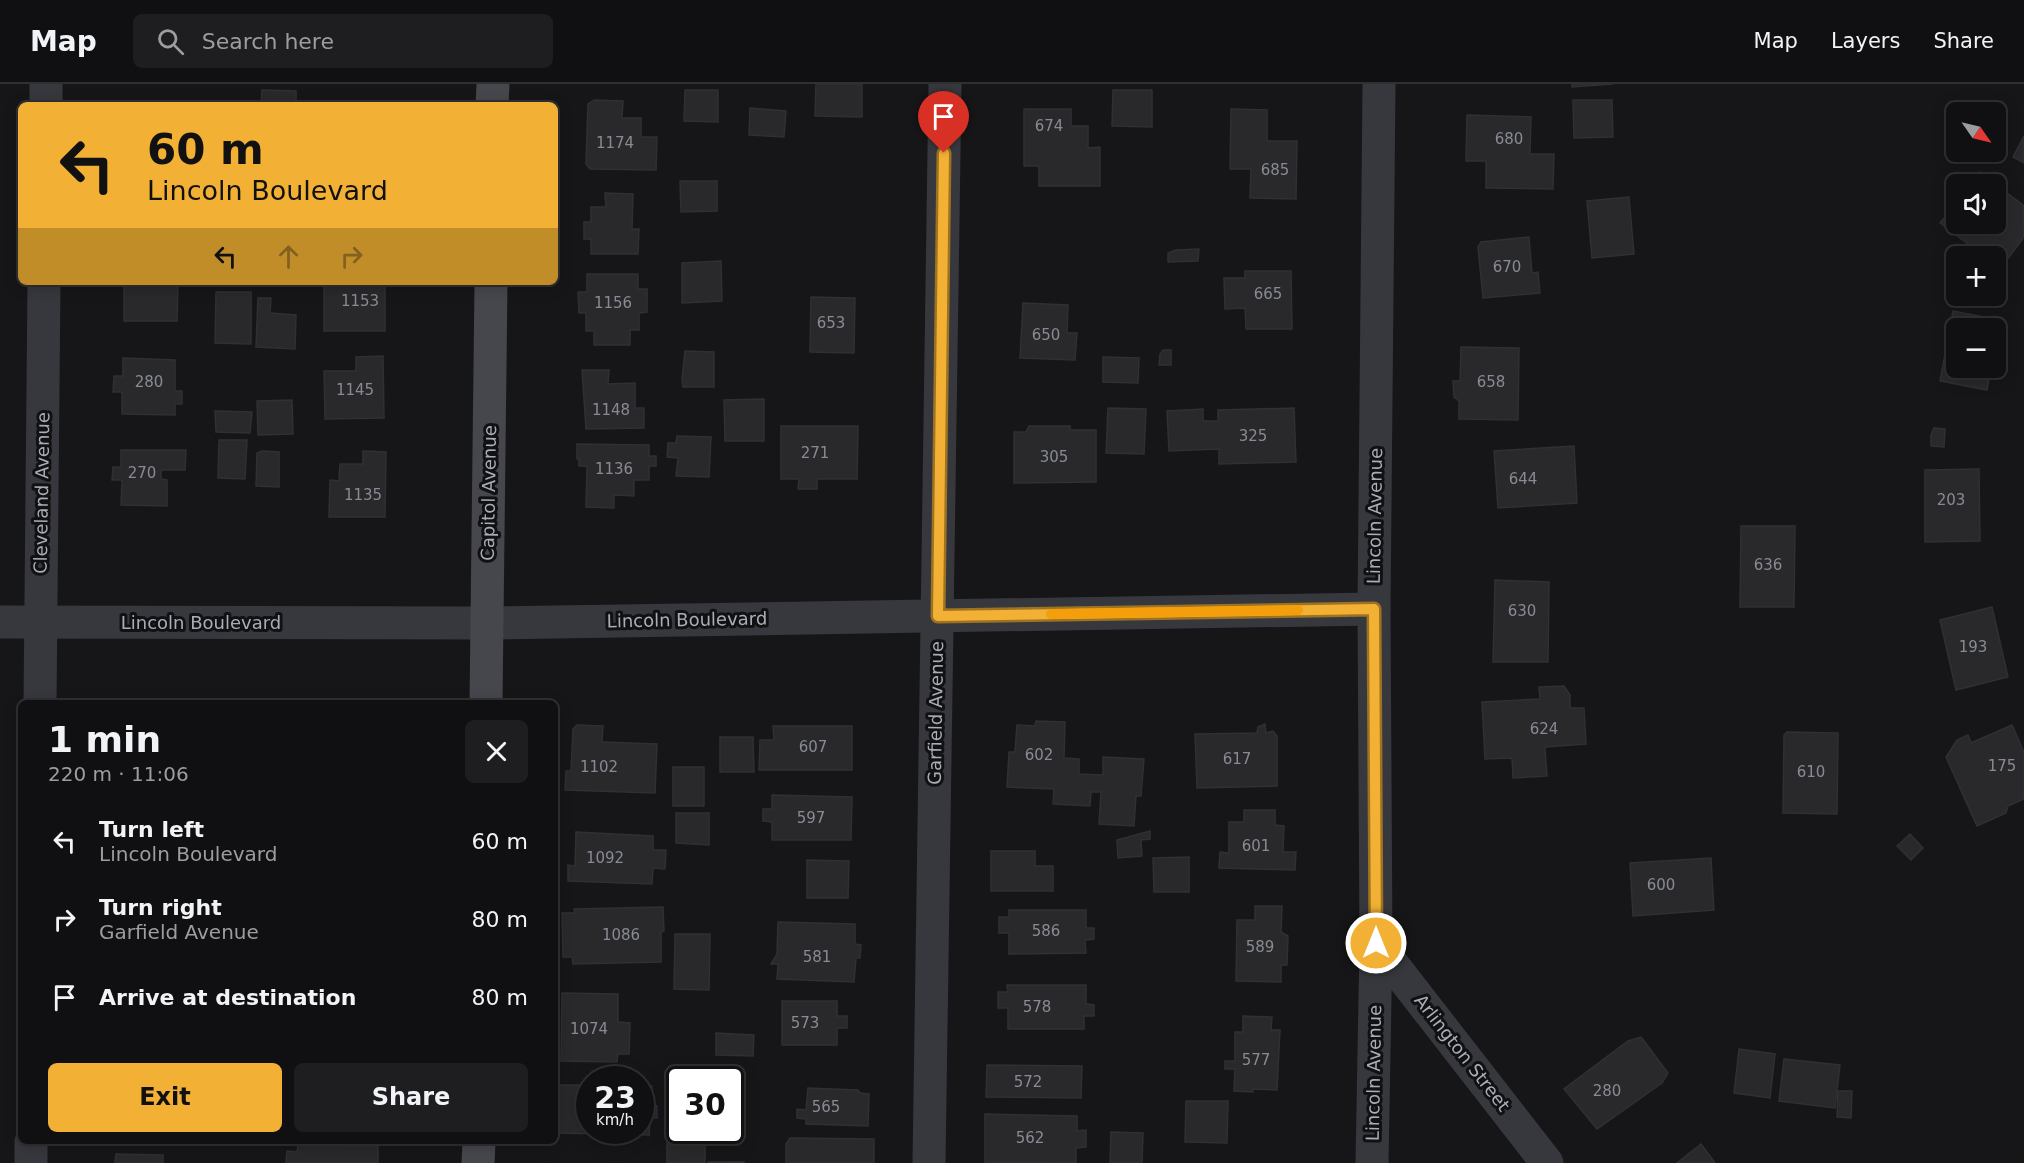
<!DOCTYPE html>
<meta charset="utf-8">
<style>
:root{--surface:#101012;--page:#1e1e20;--text:#f1f3f6;--muted:#9c9d9f;--line:#303032;--accent:#f2b134}
body{margin:0;font-family:"DejaVu Sans",sans-serif;background:var(--page);color:var(--text);height:100vh;display:flex;flex-direction:column;font-size:22px;white-space:nowrap}
*{box-sizing:border-box;margin:0}
p{font-size:20px;color:var(--muted)}
.icon{flex:none;width:33px;height:33px;fill:none;stroke:currentColor;stroke-width:2;stroke-linecap:round;stroke-linejoin:round}
.map{position:relative;flex:1;overflow:hidden}
.sheet{position:absolute;left:18px;top:616px;width:540px;height:444px;display:flex;flex-direction:column;background:var(--surface);border-radius:9px;box-shadow:0 3px 15px #0003,0 0 0 2px var(--line)}
.sheet>*{flex:none}
.guide{position:absolute;left:18px;top:18px;width:540px;height:183px;border-radius:9px;box-shadow:0 3px 15px #0003,0 0 0 2px var(--line);background:#f2b134;color:#111;overflow:hidden}
.needle{width:39px;rotate:124deg}
.fabs{position:absolute;left:1946px;top:18px;display:grid;gap:12px}
.fabs a{display:grid;place-items:center;width:60px;height:60px;border-radius:9px;background:var(--surface);box-shadow:0 3px 15px #0003,0 0 0 2px var(--line);font-size:30px}
.speed{position:absolute;left:576px;top:982px;display:flex;gap:12px;font-size:30px;font-weight:700;text-align:center}
.speed>*{display:grid;place-content:center;width:78px;height:78px;border-radius:50%;background:var(--surface);box-shadow:0 3px 15px #0003,0 0 0 2px var(--line);line-height:1}
.speed small{font-size:15px;font-weight:400}
.speed .limit{border:3px solid #111;border-radius:9px;background:#fff;color:#111}
.pin{position:absolute;display:grid;place-items:center;width:51px;height:51px;color:#fff;margin:-62px -26px;border-radius:50% 50% 50% 0;rotate:-45deg;box-shadow:0 0 6px #0007}
.pin .icon{rotate:45deg}
.me{position:absolute;width:66px;margin:-33px;rotate:0deg;stroke-linejoin:round;filter:drop-shadow(0 0 4px #0008)}
.turn{display:flex;align-items:center;gap:21px;height:126px;padding:0 30px;font-size:27px}
.turn .icon{width:78px;height:78px;stroke-width:2.5}
.turn b{display:block;font-size:42px;line-height:51px}
.lanes{display:flex;align-items:center;height:57px;padding:0 30px;background:#0003;justify-content:center;gap:30px;direction:ltr}
.lanes .off{opacity:.35}
.round{display:grid;place-items:center;flex:none;width:63px;height:63px;border-radius:9px;background:var(--page)}
.head{display:flex;align-items:center;justify-content:space-between;height:102px;padding:0 30px}
h1{font-size:36px;font-weight:700;line-height:45px}
.primary-button{display:flex;gap:12px;margin-top:auto;padding:12px 30px}
.primary-button a{flex:1;height:69px;border-radius:9px;background:var(--accent);color:#111;font-size:24px;font-weight:700;line-height:69px;text-align:center}
.primary-button a+a{background:var(--page);color:var(--text)}
ul{padding:0;list-style:none}
li{display:flex;align-items:center;gap:18px;height:78px;padding:0 30px}
li div{flex:1}
li b{display:block;font-size:22px}
li em{font-style:normal}
header{display:flex;align-items:center;gap:36px;box-sizing:border-box;height:84px;padding:0 30px;background:var(--surface);border-bottom:2px solid var(--line)}
header strong{font-size:28px}
nav{display:flex;gap:33px;margin-inline-start:auto;font-size:21px}
.search{width:420px;height:54px;background:var(--page);display:flex;align-items:center;gap:15px;box-sizing:border-box;padding:0 21px;border-radius:9px;color:var(--muted);font-size:22px}
.map>svg:first-child{display:block}
</style>
<header>
<strong>Map</strong>
<div class="search"><svg class="icon" aria-label="search" viewBox="0 0 24 24"><circle cx="10" cy="10" r="6"/><path d="M15 15l6 6"/></svg>Search here</div>
<nav><a>Map</a><a>Layers</a><a>Share</a></nav>
</header>
<div class="map">
<svg width="2024" height="1079" viewBox="0 0 2024 1079">
<rect width="100%" height="100%" fill="#161618"/>
<g fill="#29292c" stroke="#303034" stroke-width="1.5">
<polygon points="816,0 862,0 862,33 815,32"/>
<polygon points="1572,0 1613,0 1572,3"/>
<polygon points="262,6 296,7 296,21 261,21"/>
<polygon points="685,6 718,6 718,38 684,37"/>
<polygon points="1113,6 1152,6 1152,43 1112,42"/>
<polygon points="594,16 623,17 622,34 641,34 641,53 657,53 656,86 590,85 586,80 588,20"/>
<polygon points="1573,16 1612,16 1613,53 1574,54"/>
<polygon points="335,19 367,21 335,21"/>
<polygon points="750,24 786,27 784,53 749,51"/>
<polygon points="1024,25 1071,25 1071,42 1088,42 1088,64 1100,63 1100,102 1039,102 1039,82 1024,82"/>
<polygon points="1231,25 1267,26 1267,57 1297,57 1296,115 1250,114 1251,85 1230,85"/>
<polygon points="1467,31 1531,33 1530,70 1554,70 1553,105 1486,104 1486,77 1466,77"/>
<polygon points="2024,52 2024,79 2013,73"/>
<polygon points="1980,88 2024,122 2024,153 2000,185 1995,181 1995,172 1984,172 1940,139 1956,120 1956,140 1995,140 1995,100 1971,100"/>
<polygon points="680,97 717,97 717,127 681,128"/>
<polygon points="605,109 633,110 632,145 639,145 638,170 591,170 591,155 584,155 584,138 591,138 591,123 606,123"/>
<polygon points="1629,113 1634,170 1592,174 1587,117"/>
<polygon points="1529,153 1532,189 1538,188 1540,209 1483,214 1478,163 1481,158"/>
<polygon points="1199,165 1198,177 1168,178 1168,169 1176,166"/>
<polygon points="721,177 722,217 682,219 682,179"/>
<polygon points="1245,187 1291,187 1292,245 1246,245 1245,224 1225,225 1224,194 1245,194"/>
<polygon points="587,190 638,190 638,205 647,205 647,228 639,229 639,246 630,246 630,261 594,261 594,247 586,247 586,229 579,229 578,208 587,208"/>
<polygon points="124,198 178,198 177,237 124,237"/>
<polygon points="355,198 385,198 385,247 324,247 324,199"/>
<polygon points="216,208 251,208 251,260 215,259"/>
<polygon points="811,213 855,214 854,269 810,268"/>
<polygon points="258,214 271,214 270,229 296,231 295,265 256,263"/>
<polygon points="1023,219 1068,221 1067,249 1077,249 1075,276 1020,274"/>
<polygon points="1953,227 2000,236 1995,262 1995,244 1956,244 1956,284 1991,284 1987,306 1940,297"/>
<polygon points="1461,263 1519,264 1518,336 1459,335 1459,317 1454,313 1453,297 1460,297"/>
<polygon points="1163,266 1171,266 1171,281 1159,281 1160,270"/>
<polygon points="685,267 714,268 714,303 683,303 682,295"/>
<polygon points="383,272 384,334 325,335 324,287 356,287 356,273"/>
<polygon points="1103,273 1139,274 1138,299 1103,298"/>
<polygon points="123,274 175,276 175,307 182,307 182,320 175,320 175,331 122,330 122,308 113,308 114,292 123,292"/>
<polygon points="582,286 609,286 608,300 635,299 635,324 644,324 644,344 586,345"/>
<polygon points="764,315 764,357 725,357 724,316"/>
<polygon points="292,316 293,350 258,351 257,317"/>
<polygon points="1108,324 1146,325 1144,370 1106,369"/>
<polygon points="1294,324 1296,378 1219,380 1219,365 1169,367 1167,327 1203,325 1203,337 1218,337 1218,326"/>
<polygon points="215,327 252,328 250,349 216,348"/>
<polygon points="781,342 858,342 857,395 817,395 817,405 798,405 799,395 781,395"/>
<polygon points="1029,342 1070,342 1070,346 1096,346 1096,398 1014,399 1014,348 1026,348"/>
<polygon points="1934,344 1945,345 1944,363 1931,362 1931,351"/>
<polygon points="677,352 711,353 709,393 676,392 678,374 667,373 668,359 676,359"/>
<polygon points="219,356 247,356 245,395 218,394"/>
<polygon points="577,360 649,361 649,372 656,372 656,382 649,382 649,396 634,396 634,412 614,411 614,424 586,423 587,382 579,382 579,375 577,375"/>
<polygon points="1574,362 1577,419 1498,424 1494,367"/>
<polygon points="121,366 186,366 185,386 161,386 161,395 167,396 167,422 121,421 122,396 112,396 113,383 121,383"/>
<polygon points="262,367 279,368 279,403 256,402 257,369"/>
<polygon points="363,367 386,368 385,433 329,433 330,396 339,397 340,380 363,380"/>
<polygon points="1979,385 1980,457 1925,458 1925,386"/>
<polygon points="1741,442 1795,442 1794,523 1740,523"/>
<polygon points="1495,496 1549,498 1548,578 1493,578"/>
<polygon points="1992,523 2008,593 1956,606 1940,536"/>
<polygon points="1564,602 1570,611 1570,624 1584,624 1586,660 1545,663 1547,692 1513,694 1512,674 1485,675 1482,618 1540,615 1539,603"/>
<polygon points="1036,637 1065,638 1064,674 1079,675 1079,690 1103,691 1103,673 1144,675 1141,712 1136,712 1134,742 1099,740 1101,708 1091,708 1090,722 1053,720 1054,705 1007,703 1009,668 1015,668 1017,641 1035,642"/>
<polygon points="1265,640 1266,649 1273,647 1277,652 1277,702 1197,704 1195,650 1257,649 1258,643"/>
<polygon points="577,641 603,642 602,658 657,660 655,709 565,706 566,687 571,687 573,645"/>
<polygon points="2012,641 2024,668 2024,715 2008,722 2006,729 1977,742 1946,673 1957,656 1968,651 1971,659"/>
<polygon points="773,642 852,642 852,686 759,686 760,656 774,656"/>
<polygon points="1787,648 1838,649 1837,730 1783,729 1784,651"/>
<polygon points="720,653 753,653 754,688 720,688"/>
<rect x="673" y="683" width="31" height="39"/>
<polygon points="772,711 852,713 851,756 772,756 772,738 763,737 763,725 772,725"/>
<polygon points="1244,726 1275,726 1275,741 1284,742 1283,768 1296,768 1295,786 1219,784 1220,768 1229,769 1229,738 1244,738"/>
<polygon points="676,729 709,729 709,761 676,759"/>
<polygon points="1150,747 1150,755 1141,756 1142,772 1118,774 1117,756"/>
<polygon points="576,748 653,752 653,766 666,766 665,785 653,784 652,800 568,797 568,781 575,782"/>
<polygon points="1910,750 1923,764 1911,776 1897,762"/>
<polygon points="991,767 1035,767 1035,782 1053,782 1053,807 991,807"/>
<polygon points="1189,773 1189,808 1154,808 1153,774"/>
<polygon points="1711,774 1714,826 1633,832 1630,779"/>
<polygon points="807,776 849,777 848,814 807,814"/>
<polygon points="1255,822 1282,822 1281,848 1288,852 1287,881 1281,881 1281,898 1236,897 1237,836 1255,836"/>
<polygon points="663,823 664,847 661,848 661,878 573,880 572,873 563,873 562,829 575,829 574,825"/>
<polygon points="1009,826 1086,826 1086,844 1094,844 1094,855 1085,856 1086,869 1009,870 1009,849 999,849 999,833 1009,833"/>
<polygon points="778,838 855,840 855,860 861,861 860,874 856,874 854,898 777,895 778,880 771,880 777,870"/>
<polygon points="675,850 710,850 709,906 674,905"/>
<polygon points="1007,901 1086,901 1086,920 1094,921 1094,932 1084,932 1084,945 1008,945 1008,924 998,924 998,908 1008,908"/>
<polygon points="562,909 618,910 618,938 630,939 629,970 618,970 617,978 561,977"/>
<polygon points="782,917 837,917 837,932 847,932 847,944 837,944 837,961 782,961"/>
<polygon points="1243,932 1272,933 1271,946 1280,946 1277,1006 1253,1005 1253,1008 1234,1007 1235,985 1225,985 1225,977 1235,977 1235,948 1243,948"/>
<polygon points="716,949 754,951 753,972 716,971"/>
<polygon points="1641,953 1668,989 1662,999 1597,1045 1564,1005 1628,957"/>
<polygon points="1739,965 1775,970 1770,1014 1734,1009"/>
<polygon points="1784,975 1840,981 1835,1024 1779,1017"/>
<polygon points="987,981 1082,982 1081,1014 986,1013"/>
<polygon points="558,1001 590,1001 590,1047 640,1047 640,1002 652,1002 651,1019 657,1022 657,1034 650,1034 649,1051 557,1049"/>
<polygon points="808,1004 858,1006 860,1009 869,1010 868,1042 806,1040 806,1035 797,1034 797,1025 806,1026"/>
<polygon points="1838,1007 1852,1007 1851,1034 1837,1033"/>
<polygon points="1186,1017 1228,1017 1227,1059 1185,1058"/>
<polygon points="985,1030 1077,1032 1077,1047 1086,1046 1086,1063 1076,1064 1076,1079 985,1078"/>
<polygon points="667,1044 680,1044 680,1047 705,1047 705,1079 667,1079"/>
<polygon points="1111,1048 1143,1049 1142,1079 1110,1079"/>
<polygon points="790,1054 874,1055 874,1079 786,1079 786,1060"/>
<polygon points="1701,1060 1715,1079 1677,1079"/>
<polygon points="298,1061 378,1062 378,1079 286,1079 287,1067 297,1068"/>
<polygon points="116,1070 163,1071 163,1079 115,1079"/>
<rect x="708" y="1078" width="36" height="1"/>
</g>
<g fill="none" stroke-linecap="round" stroke-linejoin="round">
<g stroke="#37383d" stroke-width="33">
<polyline points="46,21 46,0"/>
<polyline points="0,538 487,539 1374,525"/>
<polyline points="40,620 44,198"/>
<polyline points="1376,859 1547,1079"/>
<polyline points="31,1079 31,1058"/>
<polyline points="929,1079 945,0"/>
<polyline points="1372,1079 1376,859 1374,525 1379,0"/>
</g>
<g stroke="#45474d" stroke-width="33">
<polyline points="492,21 493,0"/>
<polyline points="486,620 491,198"/>
<polyline points="478,1079 479,1058"/>
</g>
</g>
<g fill="none" stroke-linecap="round" stroke-linejoin="round">
<g stroke="#9d7322" stroke-width="15">
<polyline id="route" points="944,69 938,532 1374,525 1376,859"/>
</g>
<use href="#route" stroke="#f2b134" stroke-width="10"/>
<polyline stroke="#f59e0b" stroke-width="10" points="1051,530 1298,526"/>
</g>
<g text-anchor="middle" stroke-width="6" stroke-linejoin="round" paint-order="stroke">
<g font-size="15" fill="#888b94">
<text x="1049" y="47">674</text>
<text x="1509" y="60">680</text>
<text x="615" y="64">1174</text>
<text x="1275" y="91">685</text>
<text x="1507" y="188">670</text>
<text x="1268" y="215">665</text>
<text x="360" y="222">1153</text>
<text x="613" y="224">1156</text>
<text x="831" y="244">653</text>
<text x="1046" y="256">650</text>
<text x="149" y="303">280</text>
<text x="1491" y="303">658</text>
<text x="355" y="311">1145</text>
<text x="611" y="331">1148</text>
<text x="1253" y="357">325</text>
<text x="815" y="374">271</text>
<text x="1054" y="378">305</text>
<text x="614" y="390">1136</text>
<text x="142" y="394">270</text>
<text x="1523" y="400">644</text>
<text x="363" y="416">1135</text>
<text x="1951" y="421">203</text>
<text x="1768" y="486">636</text>
<text x="1522" y="532">630</text>
<text x="1973" y="568">193</text>
<text x="1544" y="650">624</text>
<text x="813" y="668">607</text>
<text x="1039" y="676">602</text>
<text x="1237" y="680">617</text>
<text x="2002" y="687">175</text>
<text x="599" y="688">1102</text>
<text x="1811" y="693">610</text>
<text x="811" y="739">597</text>
<text x="1256" y="767">601</text>
<text x="605" y="779">1092</text>
<text x="1661" y="806">600</text>
<text x="1046" y="852">586</text>
<text x="621" y="856">1086</text>
<text x="1260" y="868">589</text>
<text x="817" y="878">581</text>
<text x="1037" y="928">578</text>
<text x="805" y="944">573</text>
<text x="589" y="950">1074</text>
<text x="1256" y="981">577</text>
<text x="1028" y="1003">572</text>
<text x="1607" y="1012">280</text>
<text x="826" y="1028">565</text>
<text x="1030" y="1059">562</text>
</g>
<g font-size="18" fill="#a8adb8" stroke="#111113">
<text transform="translate(42 409) rotate(-89)" y="6">Cleveland Avenue</text>
<text transform="translate(489 409) rotate(-89)" y="6">Capitol Avenue</text>
<text transform="translate(1375 432) rotate(-89)" y="6">Lincoln Avenue</text>
<text transform="translate(687 536) rotate(-1)" y="6">Lincoln Boulevard</text>
<text x="201" y="545">Lincoln Boulevard</text>
<text transform="translate(936 629) rotate(-89)" y="6">Garfield Avenue</text>
<text transform="translate(1462 969) rotate(52)" y="6">Arlington Street</text>
<text transform="translate(1374 989) rotate(-89)" y="6">Lincoln Avenue</text>
</g>
</g>
</svg>
<div class="fabs">
<a><svg class="needle" viewBox="-14 -14 28 28"><path d="M0-13l5 13h-10z" fill="#e53935"/><path d="M0 13l5-13h-10z" fill="#9c9d9f"/></svg></a>
<a><svg class="icon" aria-label="sound" viewBox="0 0 24 24"><path d="M4 9h4l5-4v14l-5-4H4zM17 9q2 3 0 6"/></svg></a>
<a>+</a>
<a>−</a>
</div>
<div class="speed"><div>23<small>km/h</small></div><div class="limit">30</div></div>
<div class="pin" style="left:944px;top:69px;background:#d93025"><svg class="icon" aria-label="arrive" viewBox="0 0 24 24"><path d="M6 21V4h12l-3 4 3 4H6"/></svg></div>
<svg class="me" style="left:1376px;top:859px" viewBox="-20 -20 40 40"><circle r="17" fill="#f2b134" stroke="#fff" stroke-width="3"/><path d="M0-11L8 9 0 5-8 9z" fill="#fff"/></svg>
<div class="guide">
<div class="turn"><svg class="icon" aria-label="left" viewBox="0 0 24 24"><path d="M17 20v-9H6M10 6l-5 5 5 5"/></svg><div><b>60 m</b>Lincoln Boulevard</div></div>
<div class="lanes"><svg class="icon" aria-label="left" viewBox="0 0 24 24"><path d="M17 20v-9H6M10 6l-5 5 5 5"/></svg><svg class="icon off" aria-label="ahead" viewBox="0 0 24 24"><path d="M12 20V5M6 11l6-6 6 6"/></svg><svg class="icon off" aria-label="right" viewBox="0 0 24 24"><path d="M7 20v-9h11M14 6l5 5-5 5"/></svg></div>
</div>
<section class="sheet">
<div class="head"><div><h1>1 min</h1><p>220 m · 11:06</p></div><a class="round"><svg class="icon" aria-label="close" viewBox="0 0 24 24"><path d="M6 6l12 12M18 6L6 18"/></svg></a></div>
<ul>
<li><svg class="icon" aria-label="left" viewBox="0 0 24 24"><path d="M17 20v-9H6M10 6l-5 5 5 5"/></svg><div><b>Turn left</b><p>Lincoln Boulevard</p></div><em>60 m</em></li>
<li><svg class="icon" aria-label="right" viewBox="0 0 24 24"><path d="M7 20v-9h11M14 6l5 5-5 5"/></svg><div><b>Turn right</b><p>Garfield Avenue</p></div><em>80 m</em></li>
<li><svg class="icon" aria-label="arrive" viewBox="0 0 24 24"><path d="M6 21V4h12l-3 4 3 4H6"/></svg><div><b>Arrive at destination</b></div><em>80 m</em></li>
</ul>
<div class="primary-button"><a>Exit</a><a>Share</a></div>
</section>
</div>
